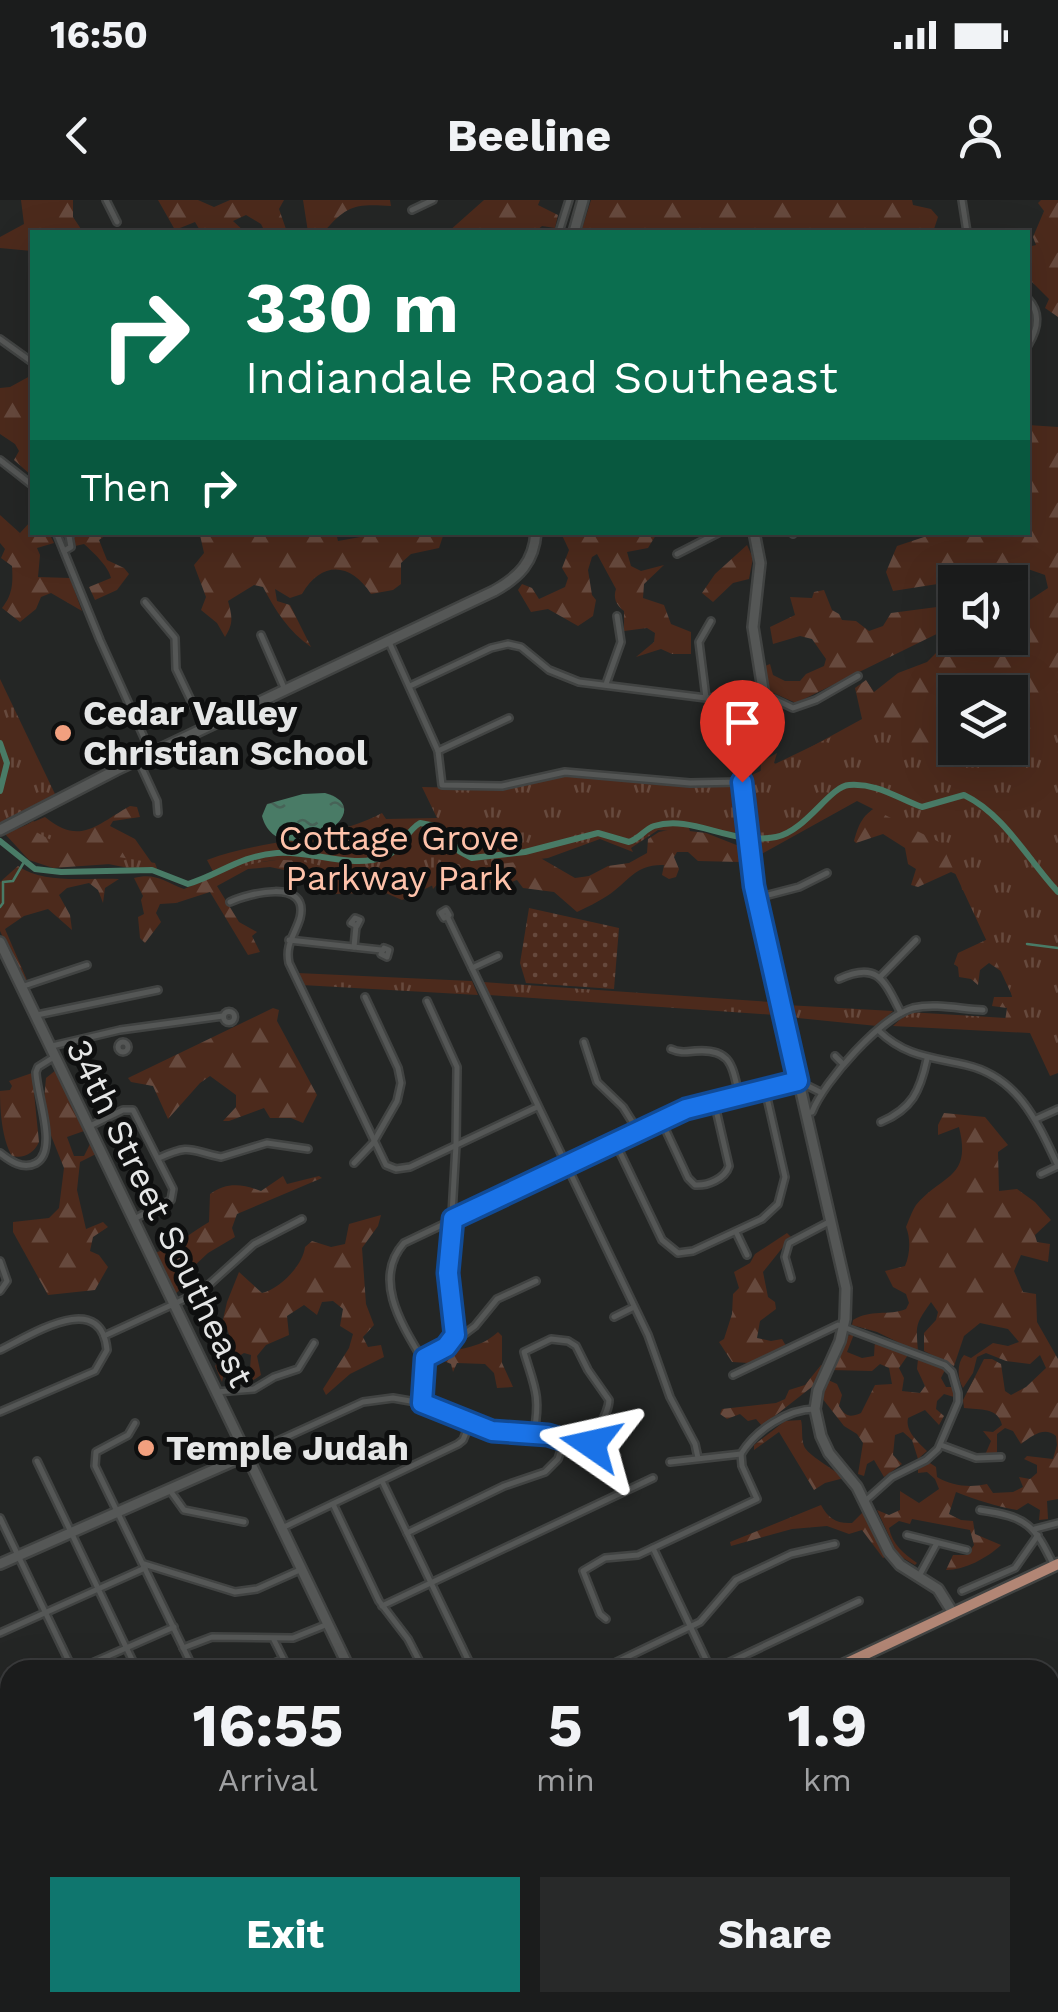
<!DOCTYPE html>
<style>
:root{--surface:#1b1c1c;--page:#282929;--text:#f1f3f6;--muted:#a0a1a3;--line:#393a3b;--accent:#0f766e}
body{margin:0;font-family:"Work Sans",sans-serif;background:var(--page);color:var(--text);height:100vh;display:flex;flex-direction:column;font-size:38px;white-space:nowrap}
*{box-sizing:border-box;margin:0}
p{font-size:32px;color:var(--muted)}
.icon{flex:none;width:55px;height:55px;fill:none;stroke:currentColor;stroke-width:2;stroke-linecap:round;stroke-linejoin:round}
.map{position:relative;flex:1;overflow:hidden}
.sheet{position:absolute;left:0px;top:1460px;width:1060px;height:352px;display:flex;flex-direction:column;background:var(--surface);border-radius:30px 30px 0 0;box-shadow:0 10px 40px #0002,0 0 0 2px var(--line)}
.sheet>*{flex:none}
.top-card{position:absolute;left:30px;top:30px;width:1000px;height:305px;border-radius:0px;box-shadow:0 10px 40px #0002,0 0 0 2px var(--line);background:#0b6e4f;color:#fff;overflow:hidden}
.buttons{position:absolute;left:938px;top:365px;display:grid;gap:20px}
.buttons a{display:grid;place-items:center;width:90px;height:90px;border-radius:0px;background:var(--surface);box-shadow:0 10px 40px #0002,0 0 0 2px var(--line);font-size:50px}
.pin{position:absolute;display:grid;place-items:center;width:85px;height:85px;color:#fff;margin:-102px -42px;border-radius:50% 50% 50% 0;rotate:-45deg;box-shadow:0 0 10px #0007}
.pin .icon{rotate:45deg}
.me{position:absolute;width:110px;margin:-55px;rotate:281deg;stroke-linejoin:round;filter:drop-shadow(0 0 8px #0008)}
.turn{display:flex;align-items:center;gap:35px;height:210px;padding:0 50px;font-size:45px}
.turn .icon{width:130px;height:130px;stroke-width:2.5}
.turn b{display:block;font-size:70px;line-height:85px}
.then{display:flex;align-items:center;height:95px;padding:0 50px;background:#0003;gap:20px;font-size:38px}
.eta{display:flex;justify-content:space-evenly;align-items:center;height:170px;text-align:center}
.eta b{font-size:60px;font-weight:700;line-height:70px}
.action{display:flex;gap:20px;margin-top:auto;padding:20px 50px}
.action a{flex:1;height:115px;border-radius:0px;background:var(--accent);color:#fff;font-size:40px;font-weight:700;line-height:115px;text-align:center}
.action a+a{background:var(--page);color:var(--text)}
.status{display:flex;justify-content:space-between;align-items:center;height:70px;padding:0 50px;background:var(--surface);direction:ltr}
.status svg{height:28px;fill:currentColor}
header{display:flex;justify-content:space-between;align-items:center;height:130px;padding:0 50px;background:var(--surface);font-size:45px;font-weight:700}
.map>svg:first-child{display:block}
</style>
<div class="status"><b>16:50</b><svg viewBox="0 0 49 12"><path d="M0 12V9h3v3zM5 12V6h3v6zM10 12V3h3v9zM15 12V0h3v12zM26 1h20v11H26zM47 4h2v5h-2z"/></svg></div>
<header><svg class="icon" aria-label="back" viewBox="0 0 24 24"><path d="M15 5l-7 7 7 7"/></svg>Beeline<svg class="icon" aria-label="person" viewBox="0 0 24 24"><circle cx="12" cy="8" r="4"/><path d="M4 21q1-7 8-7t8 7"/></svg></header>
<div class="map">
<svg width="1058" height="1812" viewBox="0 0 1058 1812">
<defs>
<pattern id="grass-dots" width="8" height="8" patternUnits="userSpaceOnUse" patternTransform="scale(2.5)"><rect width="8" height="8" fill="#4c2a1c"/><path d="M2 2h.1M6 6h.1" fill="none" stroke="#66493d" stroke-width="1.8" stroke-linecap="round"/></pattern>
<pattern id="forest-firs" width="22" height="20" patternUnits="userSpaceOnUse" patternTransform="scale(2.5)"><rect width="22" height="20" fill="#4c2a1c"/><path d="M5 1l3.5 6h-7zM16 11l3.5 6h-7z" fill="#66493d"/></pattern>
<pattern id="park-tufts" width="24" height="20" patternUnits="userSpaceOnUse" patternTransform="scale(2.5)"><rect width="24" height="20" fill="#4c2a1c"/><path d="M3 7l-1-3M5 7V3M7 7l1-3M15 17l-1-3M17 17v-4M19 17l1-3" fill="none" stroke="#66493d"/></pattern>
<pattern id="water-ripples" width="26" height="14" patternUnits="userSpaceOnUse" patternTransform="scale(2.5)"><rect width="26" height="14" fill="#497b66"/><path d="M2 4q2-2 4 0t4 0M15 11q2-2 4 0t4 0" fill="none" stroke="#476357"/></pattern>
</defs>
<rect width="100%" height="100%" fill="#242625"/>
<polygon fill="url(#grass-dots)" points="529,708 619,728 614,789 526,783 520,763"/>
<g fill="url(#forest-firs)" fill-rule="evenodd">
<polygon points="21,0 73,0 73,17 83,32 32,32 32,51 0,48 0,37 24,24"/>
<polygon points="158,0 198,0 214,7 230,0 284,0 279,9 287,32 265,32 261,24 246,15 233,21 245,32 201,32 195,22 175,30"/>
<path d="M303 0H390L391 6C355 4 347 5 324 32H308Z"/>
<polygon points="484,0 540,0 538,5 558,15 555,28 542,26 535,32 448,32"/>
<polygon points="591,0 912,0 913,5 931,9 938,17 933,32 581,32"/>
<polygon points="1041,0 1058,0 1058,117 1045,108 1049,99 1028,78 1028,47 1036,45 1033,37 1044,11 1038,3"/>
<polygon points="32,175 32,276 14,260 19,251 15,244 0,234 0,188 10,187"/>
<path d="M1028 225 1058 227V537L994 587 760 589 761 562 777 553 774 563 778 565 862 519 855 488 866 480 874 492 898 473 927 462 937 452 966 438H1010V413L1048 388 1045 375 1025 368 1000 366 982 377 893 391 886 372 897 346 936 333 1028 332ZM955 492H1010V548H955Z"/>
<path d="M0 315 20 333 31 321 32 332 49 333 54 343 37 348 40 355 38 377 70 378 82 411 51 393 41 397 36 409 20 422 2 408C13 394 13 383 12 366L1 358 5 349 0 343Z"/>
<path d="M206 332 336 333 338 341 366 336V333H444L439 348 411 354 401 363V384L393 390 371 394C351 363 322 360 302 394L290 398 275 389 277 401 290 405 311 447C289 432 275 410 263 387L254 385 228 401C232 416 234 423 225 437L217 423 201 410 206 397 194 365 204 353 200 335Z"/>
<path d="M86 333H109L99 340 107 360 124 368 129 374 117 390 95 400 89 387 111 378C109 367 93 352 84 344L75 346 74 336Z"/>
<path d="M561 333H668L656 335 648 348 627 352 631 366 641 371 664 365 644 384 643 398 664 405 671 424 691 432V454H672L661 449 636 457 654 442 655 433 647 428 624 431V411C616 405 613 398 616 389L597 354 592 357 588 370 592 395 596 400 593 416 578 426 548 409 531 412 518 390 522 384 532 388 539 399 565 387 568 378 562 368 569 350Z"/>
<polygon points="747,345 753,358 749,379 733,383 713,402 702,393 715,374"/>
<polygon points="824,390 832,410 839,414 842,420 856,421 869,431 883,426 891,413 937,407 955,401 955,425 796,503 769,491 765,466 770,464 773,475 785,481 800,481 806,474 824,466 826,459 812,439 800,436 773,444 770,427 795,415 790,397 812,398 814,392"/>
<path d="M880 605 930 617 969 691 962 690 960 676 951 672 918 687 911 685 916 669 908 664 905 648 883 634 856 643 854 641C859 623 863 614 880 605Z"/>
<path d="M130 606 137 607 140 617 113 621 110 626 135 639 154 666 125 663 53 668 29 660 5 634 45 617C80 646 96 625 130 606Z"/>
<path d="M673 629 706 633 739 646 740 662 698 661 688 652H677L674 657 679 669 676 677 669 679 662 675 664 665C634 664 629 682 607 696 598 702 587 707 577 712L554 692 523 688 517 680 500 686 476 679 443 678 433 689 430 678 447 672 462 659 537 656 575 678 589 676 608 666 629 663 647 653 648 639 659 632Z"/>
<path d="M291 658 318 660 385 683 372 693 332 694 308 675 270 667 248 669 217 686 239 722 257 732 252 736 260 752 248 755 210 692 176 703 160 704 156 713 161 722 145 743 140 738 138 717 144 714 141 700 143 696 134 678C155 672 165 682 184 689L239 665Z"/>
<path d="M18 666C45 685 87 677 119 679L105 688 103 703 98 690 89 683 67 688 59 695 70 715 72 730 48 709 24 716 5 729 27 780 23 779 0 731V682Z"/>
<polygon points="988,739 1058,824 1005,821 1007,808 992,806 994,797 1012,797 1008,776 989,763 980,770 978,785 971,779 959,777 958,767 954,764 958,753"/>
<polygon points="273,808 279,810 277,821 317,895 303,923 291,918 270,918 264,908 229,921 223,921 236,907 236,895 210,876 200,883 168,919 153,886 131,882 128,878"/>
<polygon points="56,870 84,931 67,937 74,956 84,956 90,944 96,954 80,962 77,990 86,1029 103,1022 108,1027 93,1037 90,1051 99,1055 108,1067 95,1090 48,1095 13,1032 13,1022 49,1018 59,1008 64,968 48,928 44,900 46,878"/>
<path d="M32 873 39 942C34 953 24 959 12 956 2 939 0 911 0 891L10 890 12 886 9 881Z"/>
<path d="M944 913 985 917 1008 945 998 952 999 991 1017 989 1035 1002 1051 1020 1035 1035 1037 1042 1050 1044 1048 1062 1021 1055 1014 1071 1023 1092 1036 1094 1037 1122 1058 1159V1299L1047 1301 1048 1319 1039 1320 1040 1310 1028 1303 1017 1310C995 1306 977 1300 956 1292L949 1314 961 1320 973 1321 975 1334 1001 1345C987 1358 965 1370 946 1370L953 1355H967L974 1345 970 1330 912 1319 910 1324 899 1321 889 1328C892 1344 904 1354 917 1363L915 1365 898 1355 877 1310 889 1315 900 1310V1291L919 1303 939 1289 935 1279 927 1272 918 1273V1267L930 1263 936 1267 937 1277C952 1286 970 1288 987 1284L993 1293 1013 1292 1023 1287 1019 1277 1030 1279 1037 1273V1265L1024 1259 1027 1256 1053 1259 1057 1245 1056 1236C1044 1226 1032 1236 1021 1244L1013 1231 1005 1228 997 1234V1252L992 1256 985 1255 991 1241 983 1231 993 1232 1002 1225C998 1207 980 1210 964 1208L963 1200 984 1159H992L1001 1164 1005 1191 1011 1195 1026 1187 1046 1168 1040 1155 1030 1164 1006 1161 986 1153 977 1157 973 1173 963 1188C957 1178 957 1163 964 1155L971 1158 993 1143 1008 1146 1019 1142 1008 1129 980 1123 964 1136 954 1166 924 1151V1133L936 1120 938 1112 931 1102C915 1125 916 1124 918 1152L877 1132 852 1125 853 1120C870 1109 889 1116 906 1109L909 1103 906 1094 893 1087 885 1071 905 1066C910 1055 911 1039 906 1027 909 1020 912 1011 916 1005 942 974 972 979 959 927L938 935V925Z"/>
<path d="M283 976 287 984 319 976 322 978 237 1014 232 1028 235 1037 208 1053 192 1068 193 1080 176 1093 155 1053C177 1046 190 1033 209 1022L210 994C227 982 242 984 261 991Z"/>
<path d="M381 1015 378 1026 362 1048 366 1104 374 1125 363 1137 368 1147 381 1145 384 1157 350 1174 326 1195 323 1189 349 1148 353 1134 340 1126 343 1109 333 1101 322 1102 317 1115 304 1105 287 1116 289 1135 266 1145 257 1156 261 1175 249 1183 251 1155 244 1153 226 1164 222 1182 215 1166 233 1145 227 1129 221 1128 227 1102 239 1072 262 1093C280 1089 303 1065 305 1047L312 1041 331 1047 345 1044 349 1024Z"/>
<polygon points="787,1033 791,1037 763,1072 768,1097 775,1102 776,1109 760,1121 757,1138 771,1141 782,1139 786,1146 749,1163 732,1162 719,1142 724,1139 732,1114 733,1094 739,1088 734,1072 750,1063 755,1054"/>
<path d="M498 1132 502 1136V1163L513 1187 497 1188 494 1173 485 1164 457 1163 453 1172 451 1164 435 1157C459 1146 477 1151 498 1132Z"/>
<path d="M854 1134 847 1152 862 1158 874 1156 875 1140 908 1155 899 1168 904 1178 902 1191 920 1193 925 1186 917 1169 918 1159 945 1170 941 1178 946 1187H955L954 1197 944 1194 937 1201 936 1209 944 1216 939 1225 925 1210 908 1218C905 1231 918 1242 927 1251L918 1259 912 1240 903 1232 895 1235 893 1255 902 1264 884 1277 874 1260 867 1264 864 1276 858 1274 863 1243 857 1234 844 1226 822 1198 826 1179 837 1184 842 1195 839 1206C845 1216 849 1218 861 1213L875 1185 892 1184 889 1168 880 1164 872 1171 832 1170 847 1136Z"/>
<polygon points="821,1165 825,1167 813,1186 762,1226 756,1219 748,1221 740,1214 727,1219 720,1214 722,1209 776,1203 785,1199 789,1190 805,1185"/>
<path d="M801 1220C803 1228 801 1238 804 1246 807 1255 834 1269 844 1278L825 1283 814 1290 779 1232 754 1250V1245L785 1221Z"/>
<path d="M821 1305C828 1318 836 1324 852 1323L864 1311 887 1356 883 1358 862 1330 849 1334 827 1326 792 1329 731 1346 730 1342Z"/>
</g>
<g fill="url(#park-tufts)">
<polygon points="0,479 55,594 0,623"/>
<polygon points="1058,491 1058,873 1050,876 1030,833 893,826 908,812 1023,819 941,643 857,601 756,657 750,615 750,576 881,513 901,556 1000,556 1053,508"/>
<path d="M555 576C617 575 677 586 738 587L735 602 740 633 689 627 690 632 658 630 631 648 633 652 600 639 548 658 492 665 453 664 456 674 402 700C327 669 296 641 216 677L207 660C263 639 329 641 382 613L386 619 437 618 422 587 503 589Z"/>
<polygon points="33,621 88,652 155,663 159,674 88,660 25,626"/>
<polygon points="297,773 472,781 478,795 302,785"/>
<polygon points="483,782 771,802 775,815 489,795"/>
<polygon points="786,805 893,811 877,826 788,817"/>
</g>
<path fill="url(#water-ripples)" d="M325 593C388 611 277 676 262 616L267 604 303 594Z"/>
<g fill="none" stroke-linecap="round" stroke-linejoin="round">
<g stroke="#497b66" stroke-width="2.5">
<polyline points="0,707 3,703 3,682 13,681 24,662"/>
<polyline points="1027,744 1058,748"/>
</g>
<g stroke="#497b66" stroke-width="6">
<polyline points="0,543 7,563 0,591"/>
<path d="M0 641 35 669 61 672 152 670 188 684C221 674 239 656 277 653 311 650 354 670 386 656 401 650 406 631 420 623L441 627 459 651 472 658 525 652 598 633 629 642C639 639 645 629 654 626 693 614 730 646 776 637 806 631 830 586 849 585 878 583 897 598 922 607L964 595C1004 614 1029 661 1058 692"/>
</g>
<g stroke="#414342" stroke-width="10">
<g id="street">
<polyline points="106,0 117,22"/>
<polyline points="962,0 967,32"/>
<polyline points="412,10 433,0"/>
<polyline points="559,32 569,0"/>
<path d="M1028 99C1041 113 1038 129 1028 145"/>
<polyline points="0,139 32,162"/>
<polyline points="0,260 32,285"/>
<polyline points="56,332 100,440 151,553"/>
<polyline points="792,332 793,334"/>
<polyline points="64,351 71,347 69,336 73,332"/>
<polyline points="677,354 720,332"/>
<polyline points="145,402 175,438 176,469 204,528"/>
<polyline points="261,435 285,490"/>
<polyline points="389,442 438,551 442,585 502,586 565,572 690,583 742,582"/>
<polyline points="606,484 621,442 617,416"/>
<polyline points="410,486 491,448 508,444 521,447 549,470 579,482 706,498 764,496"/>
<polyline points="706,498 699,442 711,421"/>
<polyline points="763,498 774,499 793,508 816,500 858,476"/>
<polyline points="438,551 509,518"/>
<polyline points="139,562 157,601 158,613"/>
<polyline points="757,698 799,687 827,673"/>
<path d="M230 702C247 694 310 677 300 718 295 735 285 744 289 763L386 965 396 969 410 967 537 907"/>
<polygon points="446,710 449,715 444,718 441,713"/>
<polygon points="355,718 360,720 357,726 351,723"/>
<polyline points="448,718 648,1135 670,1197 695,1244 698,1258"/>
<polyline points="289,740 381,750"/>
<polyline points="354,747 356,726"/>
<polygon points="384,748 389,750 387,757 381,754"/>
<polyline points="472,768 498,756"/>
<polyline points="880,777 916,740"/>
<path d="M839 779C878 761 884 780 901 813"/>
<polyline points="21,787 87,765"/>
<circle cx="229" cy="817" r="5.5"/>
<polyline points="37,815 158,790"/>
<path d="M879 831C906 857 932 857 966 865 1018 877 1037 921 1058 966"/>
<circle cx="123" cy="847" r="5"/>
<polyline points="584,842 597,882 623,907 638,931"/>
<polyline points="52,846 120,830 223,816"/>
<path d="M671 849C680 853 685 852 695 851 731 848 732 865 739 895"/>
<polyline points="835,856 843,864"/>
<path d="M807 913 812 912C824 881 881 817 913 808 935 803 961 809 983 810"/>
<polyline points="1036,919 1058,909"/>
<path d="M661 920 688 978 695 985C707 986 725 979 729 966L714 901"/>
<path d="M881 922C912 909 920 891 927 859"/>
<polyline points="90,926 123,910 133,910 173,989 171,1000 134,1019"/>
<polyline points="615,942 662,1040 678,1053 693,1051 762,1019 778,1004 785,977 765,889"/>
<path d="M0 953C10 961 23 970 36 963 59 950 36 894 36 872L38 867 54 857"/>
<path d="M159 958C192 943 190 951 221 957L267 943 308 949"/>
<polyline points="354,963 373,943 397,901 401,883 398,868 365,797"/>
<polyline points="1041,974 1058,966"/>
<polyline points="736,1032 747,1055"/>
<polyline points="0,1061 7,1081 0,1091"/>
<polyline points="791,1078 785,1057 789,1043 829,1022"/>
<polyline points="614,1117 634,1107"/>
<polyline points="104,1136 202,1091 254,1044 302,1019"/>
<polyline points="455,1141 475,1126 497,1099 536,1081"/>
<path d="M0 1150C30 1136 101 1088 107 1150L95 1171 0 1212"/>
<path d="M424 1162C404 1128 371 1080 404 1043L686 909 798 881 820 892"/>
<polyline points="733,1175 838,1125 945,1165 952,1172 958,1193 958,1202 938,1249 926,1260 892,1277 864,1302"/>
<polyline points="216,1192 254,1189 274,1177 298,1169 314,1143"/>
<polyline points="422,1203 425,1157 447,1147 455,1135 449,1066 456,945 457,867 427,801"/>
<polyline points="135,1223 128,1235 96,1252 95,1266 194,1470"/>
<path d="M534 1233C541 1195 534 1186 524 1152L551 1139 568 1141 576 1146 588 1170 609 1200C609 1214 595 1231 590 1247"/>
<polyline points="941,1245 976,1258 1001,1257"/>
<path d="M741 1254C756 1230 787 1209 815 1209"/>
<polyline points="247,1255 363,1202 393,1198 422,1203 491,1231 548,1235 617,1256"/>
<polyline points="37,1261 137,1470"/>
<polyline points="670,1262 741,1254"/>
<polyline points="382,1281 473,1470"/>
<polyline points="169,1289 184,1310 244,1322"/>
<polyline points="333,1304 379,1401 408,1439 424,1470"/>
<path d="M980 1310C1027 1317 1034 1324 1054 1366"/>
<polyline points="0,1318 73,1470"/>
<polyline points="282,1328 458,1244 463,1240 470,1223"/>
<polyline points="1035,1329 1058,1323"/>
<polyline points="407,1333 504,1286 545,1272 558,1259 564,1240"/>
<polyline points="907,1335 967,1350"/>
<polyline points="653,1348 711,1470"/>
<polyline points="144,1364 235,1392 257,1389 302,1369"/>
<polyline points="919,1376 937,1343"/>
<polyline points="962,1391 1015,1368 1038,1335"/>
<polyline points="382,1406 653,1278"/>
<polyline points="606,1419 600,1414 583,1371 605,1358 638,1355 757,1299 742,1266 741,1254"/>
<polyline points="0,1433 145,1368"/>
<polyline points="274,1440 289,1470"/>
<polyline points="183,1448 212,1437 293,1438 328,1424"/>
<polyline points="76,1470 174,1427"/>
<polyline points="257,1470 282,1460"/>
<polyline points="600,1470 700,1422 736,1380 791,1354 835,1344"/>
<polyline points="713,1470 859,1401"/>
<polyline points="0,1504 10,1500"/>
<polyline points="0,1606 10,1601"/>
<polyline points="0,1629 10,1650"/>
<polyline points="0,1762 10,1758"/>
<polyline points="263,1802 268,1812"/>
<polyline points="341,1802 342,1812"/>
<polyline points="405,1802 410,1812"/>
<polyline points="520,1802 539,1812"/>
<polyline points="606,1802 611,1812"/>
<polyline points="667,1802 667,1812"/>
<polyline points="699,1802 741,1812"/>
<polyline points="787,1802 791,1812"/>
<polyline points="842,1802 847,1812"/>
<polyline points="632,1812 652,1802"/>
<polyline points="798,1812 818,1802"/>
<polyline points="969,1812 989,1802"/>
</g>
</g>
<g stroke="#414342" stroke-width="14">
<g id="secondary">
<polyline points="574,32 583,0"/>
<polyline points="754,332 760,363 753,427 764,496 746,565 742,599 754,686 846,1088 845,1119 840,1141 818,1190 815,1209 821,1236 829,1253 857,1287 889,1352 900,1365 938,1389 953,1413"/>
<path d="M0 630 116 570 494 391C519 377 534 362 536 332"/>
<polyline points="0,742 350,1470"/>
<polyline points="0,1364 247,1255"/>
<polyline points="0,1769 10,1790"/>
<polyline points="16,1802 21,1812"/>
<polyline points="995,1802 1000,1812"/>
</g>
</g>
<g stroke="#414342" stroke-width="15">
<g id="primary">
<polyline points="832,1470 1058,1364"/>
<polyline points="92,1812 113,1802"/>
</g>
</g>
<use href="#street" stroke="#555756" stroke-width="5"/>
<use href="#secondary" stroke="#555756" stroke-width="9"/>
<use href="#primary" stroke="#b28675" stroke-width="10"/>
</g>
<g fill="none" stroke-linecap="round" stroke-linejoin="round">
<g stroke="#114b97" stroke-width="25">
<polyline id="route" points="591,1244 590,1248 548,1235 492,1231 422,1203 425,1158 446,1147 455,1135 448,1073 453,1019 686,909 798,881 754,686 742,582"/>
</g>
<use href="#route" stroke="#1a73e8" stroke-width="18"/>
</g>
<g fill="#f2a07f" stroke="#0e0f0f" stroke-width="4">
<circle cx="63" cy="533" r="10"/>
<circle cx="146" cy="1248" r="10"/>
</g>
<g text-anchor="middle" stroke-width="10" stroke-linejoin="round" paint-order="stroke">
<g font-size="35" font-weight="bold" fill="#e5e6e6" stroke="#0e0f0f" text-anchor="start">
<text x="83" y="525">Cedar Valley<tspan x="83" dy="40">Christian School</tspan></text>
<text x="166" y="1260">Temple Judah</text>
</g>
<g font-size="35" fill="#fec2aa" stroke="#0e0f0f">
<text x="399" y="650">Cottage Grove<tspan x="399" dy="40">Parkway Park</tspan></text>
</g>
<g font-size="35" fill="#e5e6e6" stroke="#0e0f0f">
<text transform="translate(160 1013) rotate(64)" y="12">34th Street Southeast</text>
</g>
</g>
</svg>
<div class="buttons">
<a><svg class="icon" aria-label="sound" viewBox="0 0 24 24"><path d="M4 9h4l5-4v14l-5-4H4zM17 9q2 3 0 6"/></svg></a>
<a><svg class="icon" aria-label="layers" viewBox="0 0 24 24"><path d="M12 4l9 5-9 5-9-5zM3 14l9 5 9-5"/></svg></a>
</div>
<div class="pin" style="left:742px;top:582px;background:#d93025"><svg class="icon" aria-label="arrive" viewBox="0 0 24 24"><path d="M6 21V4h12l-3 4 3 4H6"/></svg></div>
<svg class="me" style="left:591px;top:1244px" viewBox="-20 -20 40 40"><path d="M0-17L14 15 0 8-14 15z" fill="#1a73e8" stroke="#fff" stroke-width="4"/></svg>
<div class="top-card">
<div class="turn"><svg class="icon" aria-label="right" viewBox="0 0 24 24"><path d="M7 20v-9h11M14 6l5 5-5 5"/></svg><div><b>330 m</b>Indiandale Road Southeast</div></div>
<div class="then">Then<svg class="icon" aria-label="right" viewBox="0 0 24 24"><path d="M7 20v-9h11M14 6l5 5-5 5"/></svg></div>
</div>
<section class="sheet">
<div class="eta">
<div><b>16:55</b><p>Arrival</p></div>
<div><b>5</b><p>min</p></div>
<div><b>1.9</b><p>km</p></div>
</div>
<div class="action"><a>Exit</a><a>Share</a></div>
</section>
</div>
